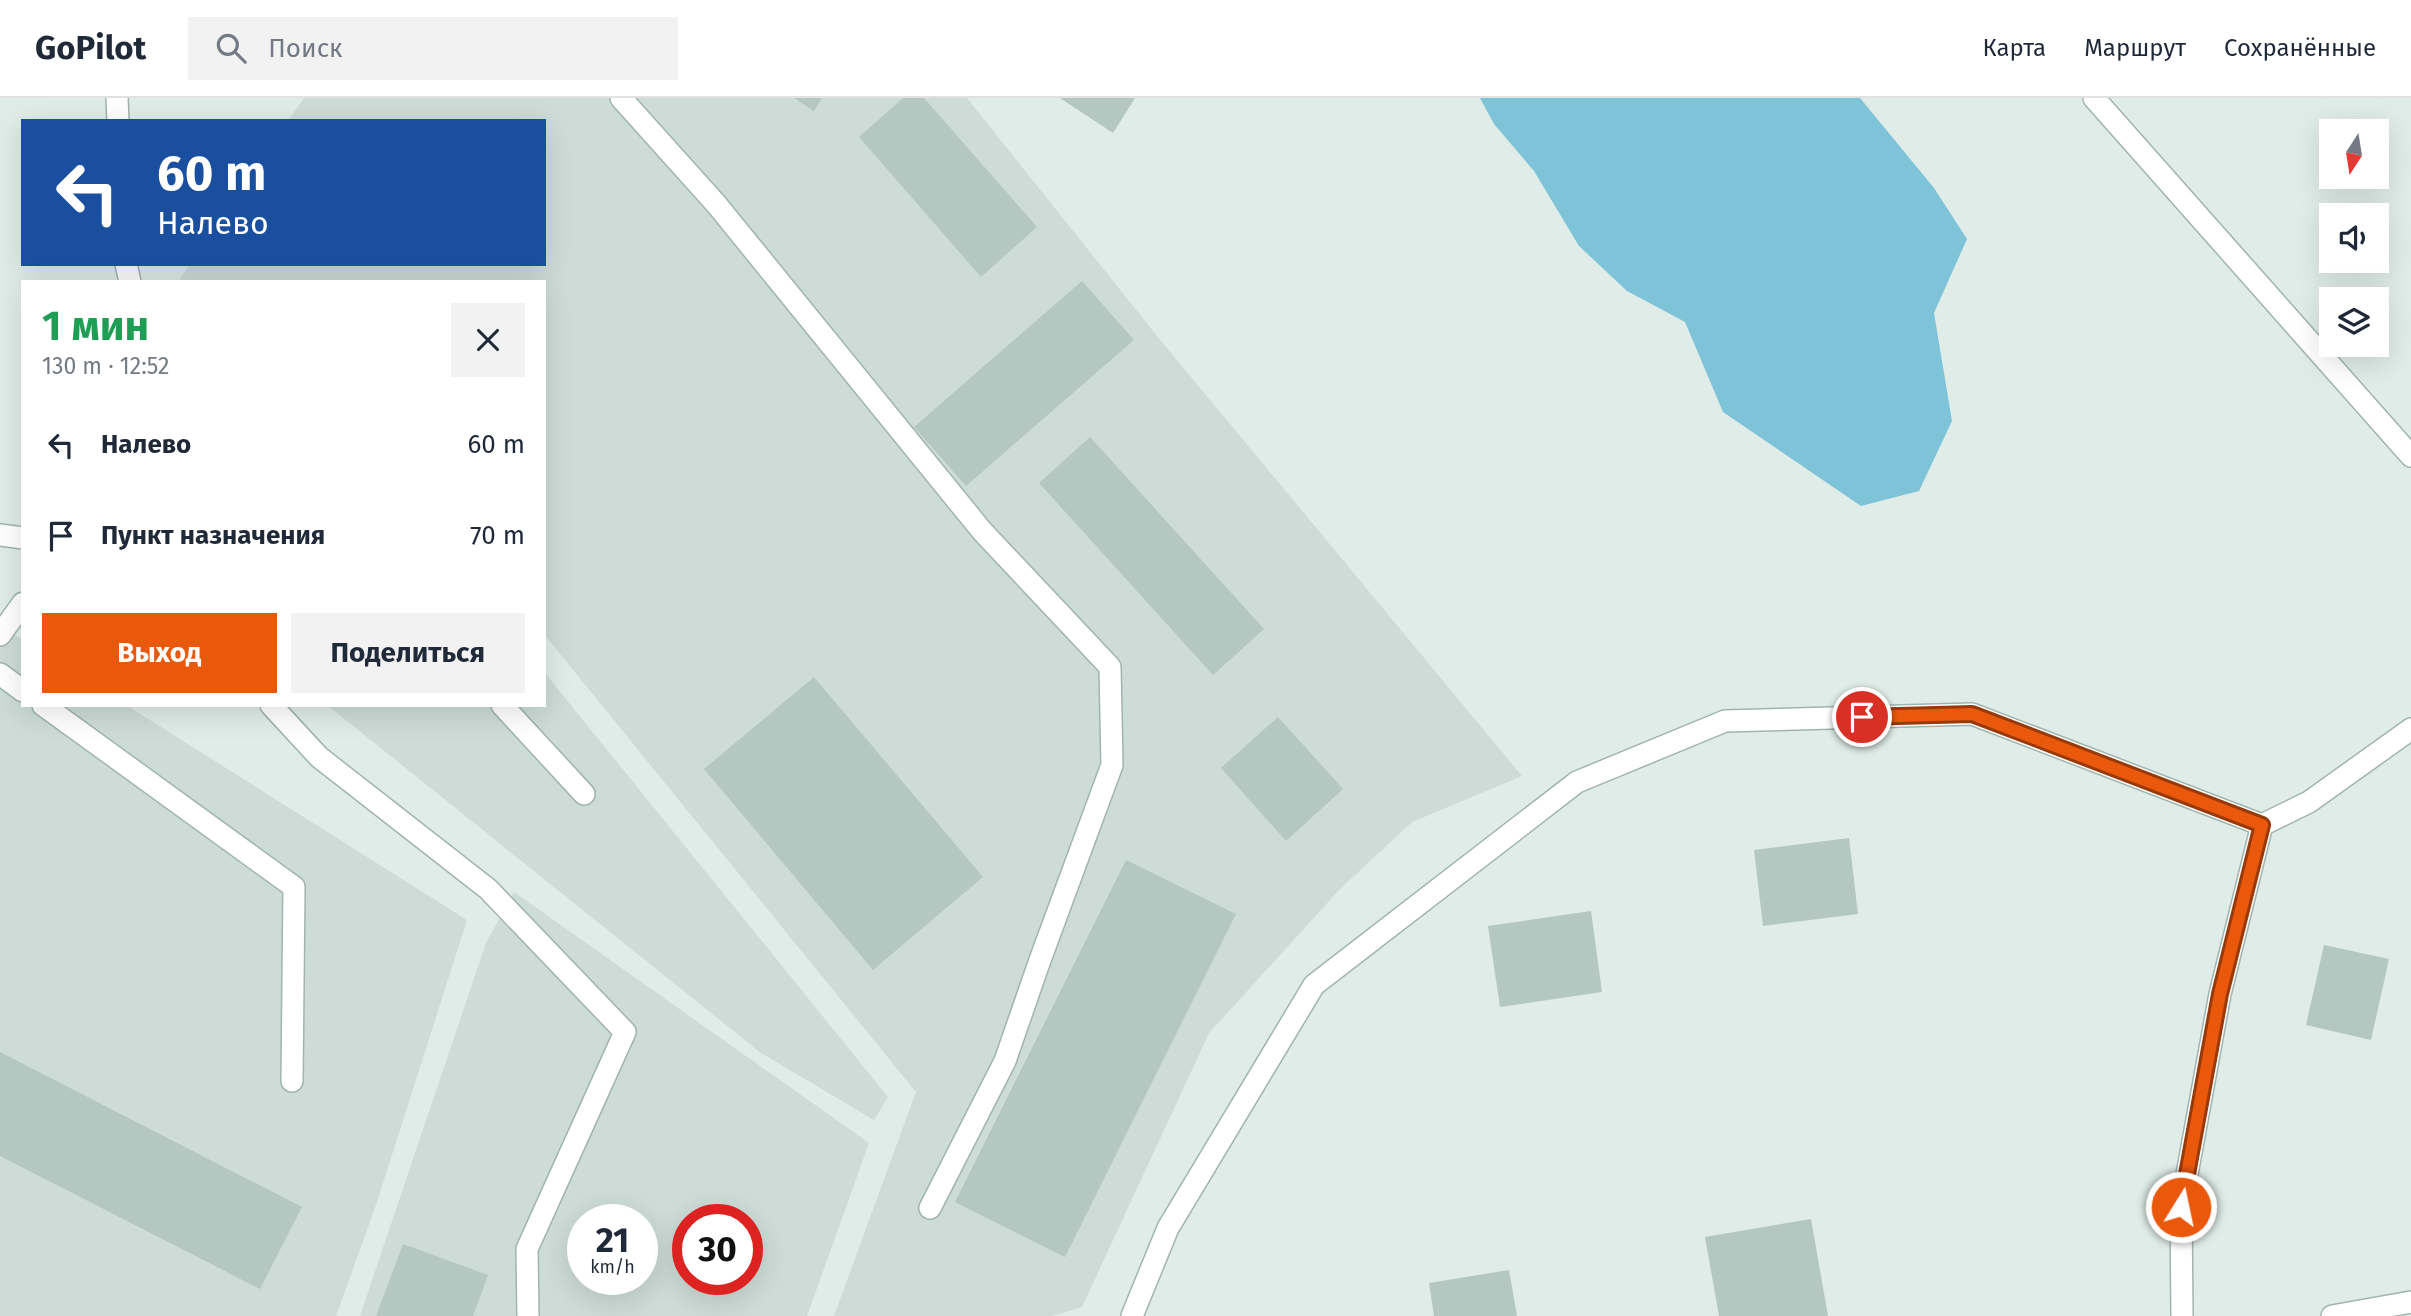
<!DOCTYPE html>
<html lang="ru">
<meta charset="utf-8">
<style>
:root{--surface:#fff;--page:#f2f2f3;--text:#1f2937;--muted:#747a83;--line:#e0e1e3;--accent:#ea580c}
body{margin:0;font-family:"Fira Sans",sans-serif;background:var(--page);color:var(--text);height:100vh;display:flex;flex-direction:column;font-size:26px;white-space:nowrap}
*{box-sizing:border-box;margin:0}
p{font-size:23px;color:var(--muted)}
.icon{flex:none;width:38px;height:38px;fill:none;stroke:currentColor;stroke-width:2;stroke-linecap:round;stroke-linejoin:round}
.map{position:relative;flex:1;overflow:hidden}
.sheet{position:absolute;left:21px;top:182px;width:525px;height:427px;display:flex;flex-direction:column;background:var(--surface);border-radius:0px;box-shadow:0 7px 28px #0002}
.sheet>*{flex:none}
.hud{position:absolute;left:21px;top:21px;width:525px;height:147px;border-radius:0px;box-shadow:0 7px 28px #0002;background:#1a4fa0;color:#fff;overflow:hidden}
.needle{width:46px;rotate:192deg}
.controls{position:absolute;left:2319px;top:21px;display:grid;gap:14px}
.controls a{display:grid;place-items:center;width:70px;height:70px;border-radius:0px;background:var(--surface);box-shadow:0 7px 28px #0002;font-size:35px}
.speed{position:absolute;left:567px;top:1106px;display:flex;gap:14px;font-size:35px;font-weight:700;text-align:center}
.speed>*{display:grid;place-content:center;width:91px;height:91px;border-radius:50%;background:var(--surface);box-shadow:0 7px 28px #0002;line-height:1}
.speed small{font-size:18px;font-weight:400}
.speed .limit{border:10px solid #d22;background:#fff;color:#111}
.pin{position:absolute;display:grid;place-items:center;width:60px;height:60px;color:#fff;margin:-30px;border:4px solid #fff;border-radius:50%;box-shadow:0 2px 7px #0007}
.me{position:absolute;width:77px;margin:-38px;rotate:10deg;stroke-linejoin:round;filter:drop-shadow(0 0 5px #0008)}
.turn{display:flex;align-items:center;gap:24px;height:147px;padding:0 21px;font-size:32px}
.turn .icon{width:91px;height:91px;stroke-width:2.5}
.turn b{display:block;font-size:49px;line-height:60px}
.round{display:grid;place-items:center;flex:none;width:74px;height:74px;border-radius:0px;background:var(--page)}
.overview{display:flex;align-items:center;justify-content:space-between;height:119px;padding:0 21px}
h1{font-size:42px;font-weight:700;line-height:52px;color:#1e9e55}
.action{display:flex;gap:14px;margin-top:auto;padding:14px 21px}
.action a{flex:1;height:80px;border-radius:0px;background:var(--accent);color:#fff;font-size:28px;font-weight:700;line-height:80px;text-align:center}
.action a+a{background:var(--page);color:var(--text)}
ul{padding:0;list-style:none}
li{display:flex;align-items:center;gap:21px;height:91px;padding:0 21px}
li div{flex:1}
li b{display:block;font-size:26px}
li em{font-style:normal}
header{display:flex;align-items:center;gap:42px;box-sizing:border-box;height:98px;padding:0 35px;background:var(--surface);border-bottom:2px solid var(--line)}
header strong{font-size:33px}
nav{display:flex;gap:38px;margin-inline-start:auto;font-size:24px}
.search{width:490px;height:63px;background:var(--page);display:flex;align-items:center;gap:18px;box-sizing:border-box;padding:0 24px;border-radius:0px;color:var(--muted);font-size:26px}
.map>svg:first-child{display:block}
</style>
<header>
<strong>GoPilot</strong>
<div class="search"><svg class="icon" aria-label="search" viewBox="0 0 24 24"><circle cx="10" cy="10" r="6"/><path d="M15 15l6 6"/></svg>Поиск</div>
<nav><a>Карта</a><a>Маршрут</a><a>Сохранённые</a></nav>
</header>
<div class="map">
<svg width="2411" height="1218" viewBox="0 0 2411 1218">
<rect width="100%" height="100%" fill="#dfece7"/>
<g fill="#cddcd6" fill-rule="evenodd">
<polygon points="304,0 967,0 1157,238 1522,678 1412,724 1340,791 1209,935 1082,1209 1052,1218 834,1218 916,994 544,536 544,184 178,184 190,166 544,166 544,23 288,23"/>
<polygon points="0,528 23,542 23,607 126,607 467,822 376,1107 336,1218 0,1218"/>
<polygon points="544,574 888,999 874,1022 761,955 327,607 544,607"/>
<path d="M514 794 869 1045 807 1218H360L486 845ZM583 1122H642V1181H583ZM688 1122H747V1181H688Z"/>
</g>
<polygon fill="#7fc3d9" points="1480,0 1860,0 1934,90 1967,141 1934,215 1952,323 1919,393 1861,408 1723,314 1685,224 1627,193 1579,148 1534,73 1494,26"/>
<g fill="#b4c7c1">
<polygon points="794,0 822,0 814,13"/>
<polygon points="903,0 924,0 1037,129 981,179 859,39"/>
<polygon points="1060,0 1135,0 1113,35"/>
<polygon points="1082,183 1134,242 966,388 914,329"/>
<polygon points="1090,339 1264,531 1213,577 1039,385"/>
<polygon points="814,579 983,779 873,872 704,671"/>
<polygon points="1278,619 1343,691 1286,743 1221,670"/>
<polygon points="1849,740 1858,816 1763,828 1754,752"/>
<polygon points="1126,762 1236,816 1065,1159 955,1104"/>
<polygon points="1591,813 1602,894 1500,909 1488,828"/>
<polygon points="2324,847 2389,861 2371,942 2306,927"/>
<polygon points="0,954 302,1109 260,1191 0,1058"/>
<polygon points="1811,1121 1828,1218 1719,1218 1705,1139"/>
<polygon points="403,1146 488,1177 473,1218 376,1218"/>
<polygon points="1509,1172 1517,1218 1434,1218 1429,1185"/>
</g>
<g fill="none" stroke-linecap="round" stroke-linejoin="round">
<g stroke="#a1b4af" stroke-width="24">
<g id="service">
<polyline points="621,0 717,107 982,433 1110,569 1112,667 1040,862 1005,963 930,1110"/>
<polyline points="0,437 23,440"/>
<polyline points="0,537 23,505"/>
<polyline points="0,576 23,593"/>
<polyline points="43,607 294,789 292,983"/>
<polyline points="271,607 319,659 488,791 625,934 527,1151 528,1218"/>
<polyline points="502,607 584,696"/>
</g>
</g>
<g stroke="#a1b4af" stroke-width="24">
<g id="minor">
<polyline points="117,0 118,23"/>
<polyline points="2094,0 2411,358"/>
<polyline points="126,166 130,184"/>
<polyline points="1132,1218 1168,1130 1314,887 1577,684 1725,623 1972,616 2262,727"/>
<polyline points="2182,1218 2181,1109 2220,896 2262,727 2309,704 2411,631"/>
<polyline points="2332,1218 2411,1204"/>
</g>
</g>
<use href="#service" stroke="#fff" stroke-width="21"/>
<use href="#minor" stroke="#fff" stroke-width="21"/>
</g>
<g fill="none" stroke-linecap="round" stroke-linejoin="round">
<g stroke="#983908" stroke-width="18">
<polyline id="route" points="1862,619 1972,616 2262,727 2220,896 2181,1109"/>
</g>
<use href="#route" stroke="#ea580c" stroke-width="12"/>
</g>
</svg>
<div class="controls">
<a><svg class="needle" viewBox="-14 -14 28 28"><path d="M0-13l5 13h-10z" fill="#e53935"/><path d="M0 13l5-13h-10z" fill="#747a83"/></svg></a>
<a><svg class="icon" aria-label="sound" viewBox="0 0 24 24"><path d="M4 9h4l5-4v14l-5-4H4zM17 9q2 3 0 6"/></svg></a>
<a><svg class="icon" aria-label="layers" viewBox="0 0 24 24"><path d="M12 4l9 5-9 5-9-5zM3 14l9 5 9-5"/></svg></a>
</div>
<div class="speed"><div>21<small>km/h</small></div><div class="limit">30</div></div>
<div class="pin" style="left:1862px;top:619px;background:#d93025"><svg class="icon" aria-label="arrive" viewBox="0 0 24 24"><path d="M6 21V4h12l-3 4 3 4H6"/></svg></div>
<svg class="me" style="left:2181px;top:1109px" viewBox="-20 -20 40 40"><circle r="17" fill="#ea580c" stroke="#fff" stroke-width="3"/><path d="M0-11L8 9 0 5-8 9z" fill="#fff"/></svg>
<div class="hud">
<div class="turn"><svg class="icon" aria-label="left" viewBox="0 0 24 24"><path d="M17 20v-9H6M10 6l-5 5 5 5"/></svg><div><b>60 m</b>Налево</div></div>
</div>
<section class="sheet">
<div class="overview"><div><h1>1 мин</h1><p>130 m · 12:52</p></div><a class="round"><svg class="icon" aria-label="close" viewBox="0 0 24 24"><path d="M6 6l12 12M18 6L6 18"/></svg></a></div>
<ul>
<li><svg class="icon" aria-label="left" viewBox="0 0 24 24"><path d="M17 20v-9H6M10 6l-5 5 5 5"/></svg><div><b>Налево</b></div><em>60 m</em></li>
<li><svg class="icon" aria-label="arrive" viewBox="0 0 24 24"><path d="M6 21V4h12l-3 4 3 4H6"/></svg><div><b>Пункт назначения</b></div><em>70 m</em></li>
</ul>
<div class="action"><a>Выход</a><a>Поделиться</a></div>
</section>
</div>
